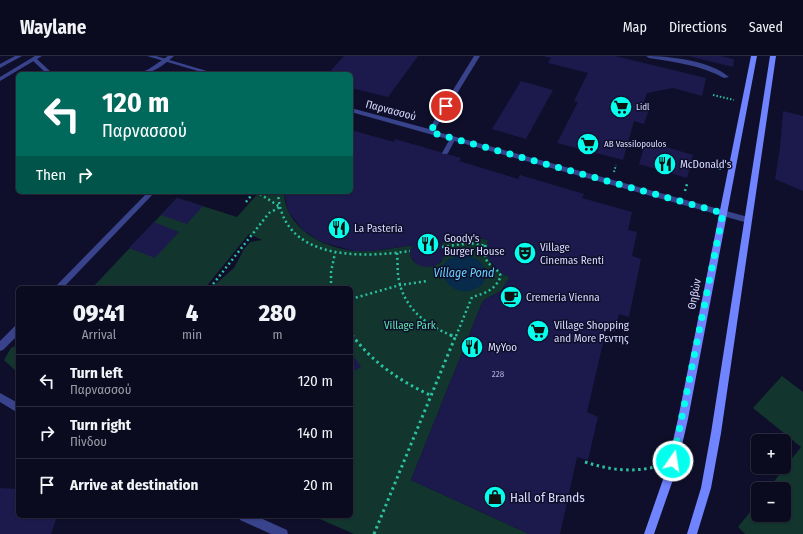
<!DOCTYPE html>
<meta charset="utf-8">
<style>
:root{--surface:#0b0b20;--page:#19192d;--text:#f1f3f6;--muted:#9a9ba5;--line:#2b2b3e}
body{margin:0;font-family:"Fira Sans Condensed",sans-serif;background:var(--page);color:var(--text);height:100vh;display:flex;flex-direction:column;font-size:15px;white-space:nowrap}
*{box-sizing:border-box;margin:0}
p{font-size:13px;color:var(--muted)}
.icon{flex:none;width:22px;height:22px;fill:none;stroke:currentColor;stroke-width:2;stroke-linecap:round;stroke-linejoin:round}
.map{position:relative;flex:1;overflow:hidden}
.side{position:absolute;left:16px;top:230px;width:337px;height:232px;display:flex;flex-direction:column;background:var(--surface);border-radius:6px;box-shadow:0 1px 3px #0004,0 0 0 1px var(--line)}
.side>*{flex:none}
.top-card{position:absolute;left:16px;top:16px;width:337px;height:122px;border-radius:6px;box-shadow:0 1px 3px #0004,0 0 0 1px var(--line);background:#00695c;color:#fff;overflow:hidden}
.tools{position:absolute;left:751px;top:378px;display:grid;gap:8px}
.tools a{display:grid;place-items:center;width:40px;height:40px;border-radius:6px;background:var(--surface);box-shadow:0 1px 3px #0004,0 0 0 1px var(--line);font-size:20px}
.pin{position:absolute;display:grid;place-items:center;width:34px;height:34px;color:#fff;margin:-17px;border:2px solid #fff;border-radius:50%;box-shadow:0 1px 4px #0007}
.me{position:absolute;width:44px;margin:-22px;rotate:13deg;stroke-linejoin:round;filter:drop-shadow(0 0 3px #0008)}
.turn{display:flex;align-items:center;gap:14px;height:84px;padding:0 20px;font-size:18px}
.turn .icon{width:52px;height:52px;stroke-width:2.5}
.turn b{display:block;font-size:28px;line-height:34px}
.then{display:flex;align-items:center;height:38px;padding:0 20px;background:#0003;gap:8px;font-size:15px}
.eta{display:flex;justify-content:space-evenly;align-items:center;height:68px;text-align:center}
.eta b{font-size:24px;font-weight:800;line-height:28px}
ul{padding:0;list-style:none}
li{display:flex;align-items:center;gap:12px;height:52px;padding:0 20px;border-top:1px solid var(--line)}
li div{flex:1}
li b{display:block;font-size:15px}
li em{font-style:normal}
header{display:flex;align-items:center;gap:24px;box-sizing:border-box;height:56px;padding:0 20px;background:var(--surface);border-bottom:1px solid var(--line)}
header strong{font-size:19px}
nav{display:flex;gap:22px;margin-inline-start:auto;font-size:14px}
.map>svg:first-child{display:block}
</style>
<header>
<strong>Waylane</strong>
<nav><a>Map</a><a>Directions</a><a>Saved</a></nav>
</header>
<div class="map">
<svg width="803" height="478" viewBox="0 0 803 478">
<rect width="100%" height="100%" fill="#0f0f2b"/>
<g fill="#12352e">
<path d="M259 136H284C284 171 324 193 356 195 375 196 394 192 414 189 401 207 428 216 441 206L444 197 441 188C455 177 473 181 488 184 485 204 492 214 510 221L501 235 484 244 482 247 411 424 529 478H354L313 460H351V232H211L234 212 244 193 250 186 262 184 249 178 205 232H92L177 142 237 161Z"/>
<polygon points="18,289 18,317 4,304 11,292"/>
<polygon points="782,320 803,336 803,478 745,478 738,471 758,446 758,459 784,459 784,433 768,433 801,391 753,352"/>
</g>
<path fill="#082b4b" d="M464 199C475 201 483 205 487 217L483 228C452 254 420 202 464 199Z"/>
<g fill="#1c1a4c">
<polygon points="344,0 418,0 388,41 351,32 351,18 328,18"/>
<polygon points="543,0 615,0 706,22 702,40 673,32 647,37 642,51 649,53 644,68 634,65 623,104 557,87 578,46 574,45 588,17 548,7 551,2"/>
<polygon points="689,0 720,0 734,3 733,11"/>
<polygon points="521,25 553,34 526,83 492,73"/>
<polygon points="783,55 803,60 803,135 775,123 780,92"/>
<polygon points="351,74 394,86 395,83 461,102 459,105 518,123 520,119 584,138 582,142 632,156 628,174 637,176 632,200 641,203 629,261 619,258 615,276 606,274 587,356 598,361 588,404 577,401 560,478 529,478 411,424 482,247 484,244 501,235 510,221 502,218 489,204 486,196 488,184 475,180 456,181 443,186 441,188 444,197 443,203 435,210 425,211 416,208 411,201 410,195 414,189 371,195 354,195 328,188 318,184 302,173 288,155 284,136 351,136"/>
<polygon points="646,85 693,99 687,122 639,108"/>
<polygon points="177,142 203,150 187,168 161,159"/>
<polygon points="154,166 179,176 155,202 129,192"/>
<polygon points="351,296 361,311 351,316"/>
<polygon points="0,432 18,433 18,460 57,460 51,478 0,478"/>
</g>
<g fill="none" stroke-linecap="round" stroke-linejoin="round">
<g stroke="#2ac2a0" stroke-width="2" stroke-dasharray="1.5 2" stroke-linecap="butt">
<polyline points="713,39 734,44"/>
<polyline points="699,108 721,113"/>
<polyline points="614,116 616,109"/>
</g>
<g stroke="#2ac2a0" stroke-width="2.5" stroke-dasharray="2 3" stroke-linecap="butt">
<polyline points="685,135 687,128"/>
<path d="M278 136C281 205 361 202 410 195"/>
<polyline points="246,146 254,136"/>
<polyline points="442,191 470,187 487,190"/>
<path d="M397 197C398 206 397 216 399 225 405 253 427 270 453 280"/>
<polyline points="210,232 269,157 280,151 257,136"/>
<polyline points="331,232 331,216 335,197"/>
<polyline points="351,243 400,229 427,225"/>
<polyline points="351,278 352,280"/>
<path d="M456 280 472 241C486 237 495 234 501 220 494 206 483 213 485 189"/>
</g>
<g stroke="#2ac2a0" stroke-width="3" stroke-dasharray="2.5 3.5" stroke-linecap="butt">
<path d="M352 279C373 307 400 325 432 340"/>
<polyline points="450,279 456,281"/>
<path d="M585 406C610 414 633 417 659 410"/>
<polyline points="374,478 456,279"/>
</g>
<g fill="#38438c" fill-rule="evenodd">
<polygon points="15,0 22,0 0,12 0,8"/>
<path d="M168 0H174C164 9 152 18 138 18L149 13Z"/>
<path d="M646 0C670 0 711 5 729 21L724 22C700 9 675 6 649 2Z"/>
<polygon points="32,2 36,2 53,18 47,18 32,4"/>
<polygon points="453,80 456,82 448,97 447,98 443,98 442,97 451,81"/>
</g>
<g fill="#38438c" fill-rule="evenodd">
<polygon points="35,0 42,0 0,25 0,21"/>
<polygon points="147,0 156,0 217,18 208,18"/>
<polygon points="474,0 480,0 434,75 748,161 752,164 751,166 748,167 351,56 351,52 429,73"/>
<polygon points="148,136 155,136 63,232 54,232"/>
<polygon points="18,269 18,279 3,294 0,295 0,285 15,270"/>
</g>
<g fill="#38438c" fill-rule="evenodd">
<polygon points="0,337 18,347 18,357 0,346"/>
<polygon points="239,460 256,460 287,474 288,478 271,478 240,464"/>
</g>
<g fill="#7084ff" fill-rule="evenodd">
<polygon points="751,0 757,0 688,363 676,415 654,478 644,478 666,415 678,363"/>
<polygon points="770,0 776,0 721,377 711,432 697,478 687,478 701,432 711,377"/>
</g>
</g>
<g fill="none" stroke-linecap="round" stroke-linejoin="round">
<polyline stroke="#05ffef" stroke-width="7" stroke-dasharray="0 12.6" points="446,50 430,76 723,157 673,405"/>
</g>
<defs>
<g id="supermarket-disc" transform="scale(1.15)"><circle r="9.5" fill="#05ffef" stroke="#0f0f2b"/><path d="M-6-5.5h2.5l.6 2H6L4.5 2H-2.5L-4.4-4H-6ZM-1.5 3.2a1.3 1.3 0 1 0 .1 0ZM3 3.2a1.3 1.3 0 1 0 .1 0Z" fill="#111"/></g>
<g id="restaurant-disc" transform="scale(1.15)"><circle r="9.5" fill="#05ffef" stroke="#0f0f2b"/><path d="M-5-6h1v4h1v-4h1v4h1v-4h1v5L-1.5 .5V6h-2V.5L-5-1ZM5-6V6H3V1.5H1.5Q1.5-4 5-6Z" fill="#111"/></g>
<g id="theatre-disc" transform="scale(1.15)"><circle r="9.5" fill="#05ffef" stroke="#0f0f2b"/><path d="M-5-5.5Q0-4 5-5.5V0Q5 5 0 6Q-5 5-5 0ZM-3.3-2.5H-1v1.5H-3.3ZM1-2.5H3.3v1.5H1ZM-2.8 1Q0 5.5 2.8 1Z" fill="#111"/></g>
<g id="cafe-disc" transform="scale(1.15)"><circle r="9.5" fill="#05ffef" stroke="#0f0f2b"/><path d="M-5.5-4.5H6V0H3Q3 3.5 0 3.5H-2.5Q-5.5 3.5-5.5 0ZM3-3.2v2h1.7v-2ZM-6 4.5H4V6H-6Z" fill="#111"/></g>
<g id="shop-disc" transform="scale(1.15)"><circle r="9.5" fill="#05ffef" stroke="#0f0f2b"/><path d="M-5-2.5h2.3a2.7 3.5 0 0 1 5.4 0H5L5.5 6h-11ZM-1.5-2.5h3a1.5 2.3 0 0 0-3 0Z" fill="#111"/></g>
</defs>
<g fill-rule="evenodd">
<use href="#supermarket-disc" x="621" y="51"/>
<use href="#supermarket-disc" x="588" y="88"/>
<use href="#restaurant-disc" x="665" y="108"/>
<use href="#restaurant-disc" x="339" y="172"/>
<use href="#restaurant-disc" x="428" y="188"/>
<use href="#theatre-disc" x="525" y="197"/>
<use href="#cafe-disc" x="511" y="241"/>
<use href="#supermarket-disc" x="538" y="275"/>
<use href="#restaurant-disc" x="472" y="291"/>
<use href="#shop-disc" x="495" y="441"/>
</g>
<g text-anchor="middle" stroke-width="3" stroke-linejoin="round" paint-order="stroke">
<g font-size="9" fill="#d9dbff" stroke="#0f0f2b" text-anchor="start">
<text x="636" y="54">Lidl</text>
<text x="604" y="91">AB Vassilopoulos</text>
</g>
<g font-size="9" fill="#aaabd2">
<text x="498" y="321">228</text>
</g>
<g font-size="11" fill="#d9dbff" stroke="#0f0f2b">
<text transform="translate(391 54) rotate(15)" y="4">Παρνασσού</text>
<text transform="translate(694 238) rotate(-79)" y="4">Θηβών</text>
</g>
<g font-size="11" fill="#d9dbff" stroke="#0f0f2b" text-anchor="start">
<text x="680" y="112">McDonald's</text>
<text x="354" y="176">La Pasteria</text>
<text x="444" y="186">Goody's<tspan x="444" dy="13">Burger House</tspan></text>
<text x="540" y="195">Village<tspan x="540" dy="13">Cinemas Renti</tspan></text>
<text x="526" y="245">Cremeria Vienna</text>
<text x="554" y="273">Village Shopping<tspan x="554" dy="13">and More Ρεντης</tspan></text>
<text x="488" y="295">MyYoo</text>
</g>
<g font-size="11" fill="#5ee6ad" stroke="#0f0f2b">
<text x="410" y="273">Village Park</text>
</g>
<g font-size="12" font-style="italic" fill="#67d2ff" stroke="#0f0f2b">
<text x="464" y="221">Village Pond</text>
</g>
<g font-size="13" fill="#d9dbff" stroke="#0f0f2b" text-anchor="start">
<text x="510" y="446">Hall of Brands</text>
</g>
</g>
</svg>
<div class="tools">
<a>+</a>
<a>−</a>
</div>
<div class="pin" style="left:446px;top:50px;background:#d93025"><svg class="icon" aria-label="arrive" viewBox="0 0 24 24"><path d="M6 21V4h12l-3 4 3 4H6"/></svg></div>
<svg class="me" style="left:673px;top:405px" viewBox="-20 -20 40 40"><circle r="17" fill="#05ffef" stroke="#fff" stroke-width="3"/><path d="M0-11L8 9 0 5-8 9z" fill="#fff"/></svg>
<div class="top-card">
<div class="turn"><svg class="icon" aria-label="left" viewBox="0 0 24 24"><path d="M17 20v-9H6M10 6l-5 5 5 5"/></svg><div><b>120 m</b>Παρνασσού</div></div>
<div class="then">Then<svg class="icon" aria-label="right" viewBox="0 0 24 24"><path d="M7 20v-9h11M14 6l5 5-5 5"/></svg></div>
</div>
<section class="side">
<div class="eta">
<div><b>09:41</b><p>Arrival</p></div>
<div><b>4</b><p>min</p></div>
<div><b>280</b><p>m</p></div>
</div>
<ul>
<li><svg class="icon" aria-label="left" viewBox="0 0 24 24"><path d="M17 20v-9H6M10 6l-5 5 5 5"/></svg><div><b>Turn left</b><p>Παρνασσού</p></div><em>120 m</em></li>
<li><svg class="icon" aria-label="right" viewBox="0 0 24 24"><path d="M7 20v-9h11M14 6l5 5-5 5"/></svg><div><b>Turn right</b><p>Πίνδου</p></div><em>140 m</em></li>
<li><svg class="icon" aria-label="arrive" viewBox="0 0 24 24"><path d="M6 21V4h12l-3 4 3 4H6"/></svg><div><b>Arrive at destination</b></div><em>20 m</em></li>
</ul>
</section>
</div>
